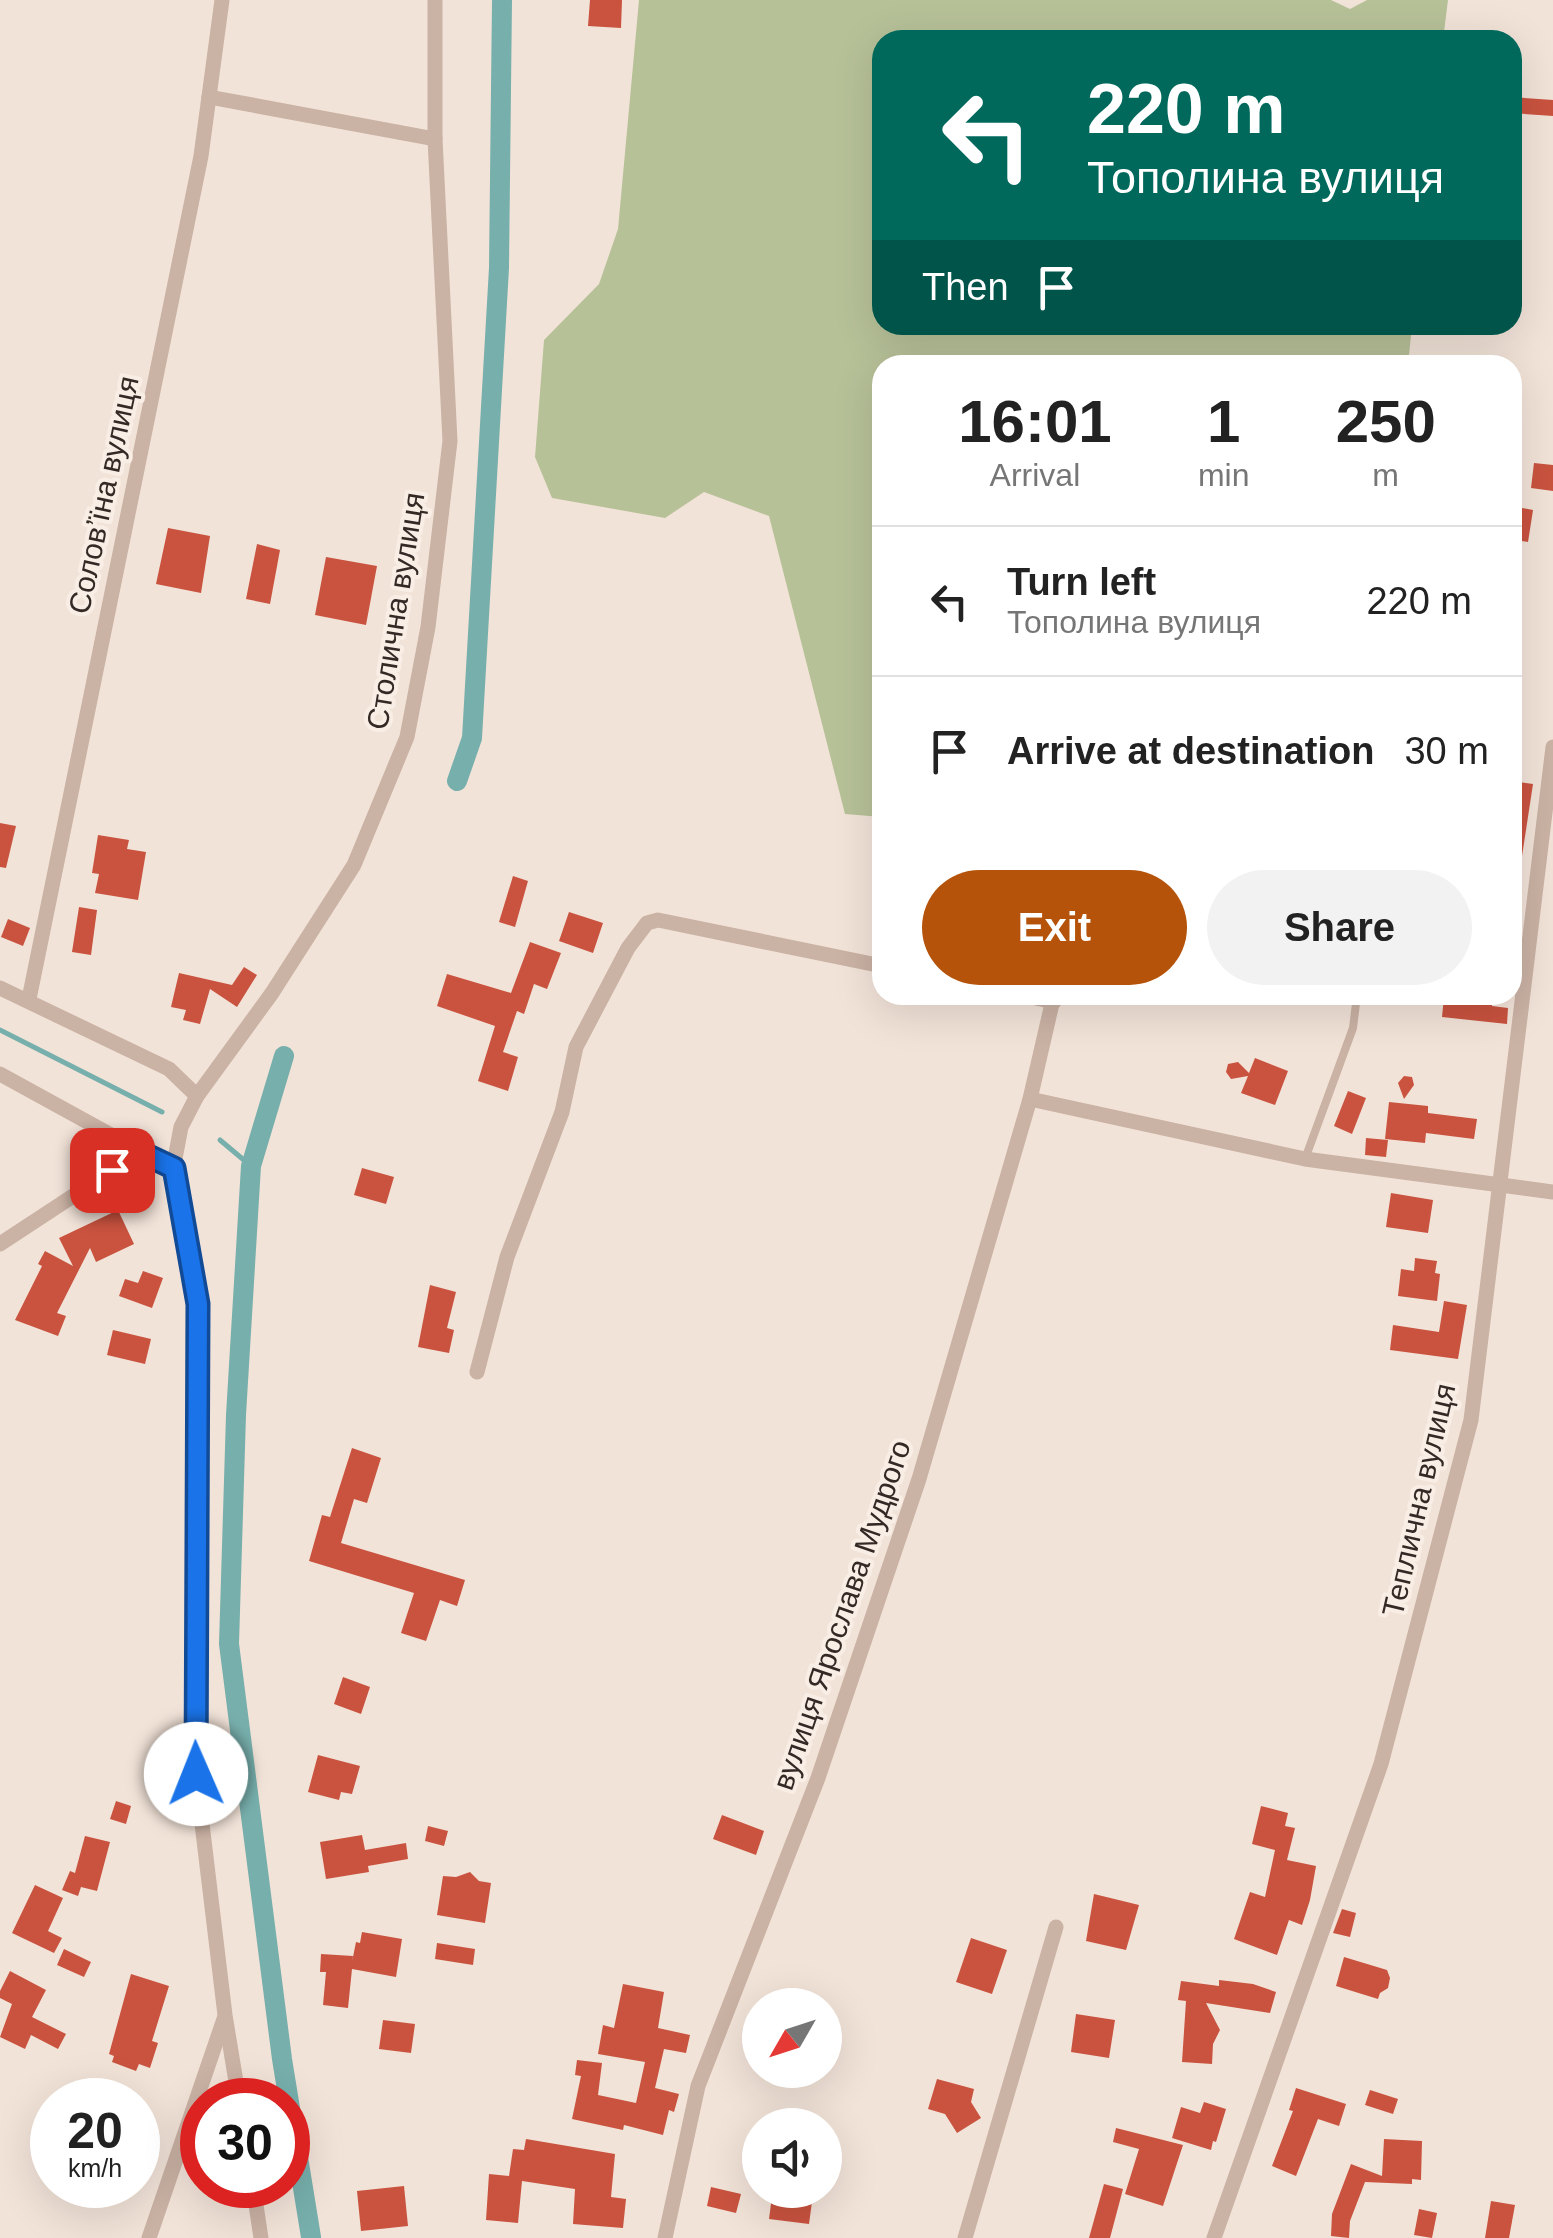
<!DOCTYPE html>
<meta charset="utf-8">
<style>
:root{--surface:#fff;--page:#f2f2f2;--text:#222;--muted:#767676;--line:#e0e0e0;--accent:#b45309}
body{margin:0;font-family:Arial,sans-serif;background:var(--page);color:var(--text);height:100vh;display:flex;flex-direction:column;font-size:38px;white-space:nowrap}
*{box-sizing:border-box;margin:0}
p{font-size:32px;color:var(--muted)}
.icon{flex:none;width:55px;height:55px;fill:none;stroke:currentColor;stroke-width:2;stroke-linecap:round;stroke-linejoin:round}
.map{position:relative;flex:1;overflow:hidden}
.side{position:absolute;left:872px;top:355px;width:650px;height:650px;display:flex;flex-direction:column;background:var(--surface);border-radius:30px;box-shadow:0 10px 40px #0002}
.side>*{flex:none}
.banner{position:absolute;left:872px;top:30px;width:650px;height:305px;border-radius:30px;box-shadow:0 10px 40px #0002;background:#00695c;color:#fff;overflow:hidden}
.needle{width:65px;rotate:231deg}
.buttons{position:absolute;left:742px;top:1988px;display:grid;gap:20px}
.buttons a{display:grid;place-items:center;width:100px;height:100px;border-radius:50%;background:var(--surface);box-shadow:0 10px 40px #0002;font-size:50px}
.speed{position:absolute;left:30px;top:2078px;display:flex;gap:20px;font-size:50px;font-weight:700;text-align:center}
.speed>*{display:grid;place-content:center;width:130px;height:130px;border-radius:50%;background:var(--surface);box-shadow:0 10px 40px #0002;line-height:1}
.speed small{font-size:25px;font-weight:400}
.speed .limit{border:15px solid #d22;background:#fff;color:#111}
.pin{position:absolute;display:grid;place-items:center;width:85px;height:85px;color:#fff;margin:-42px;border-radius:20px;box-shadow:0 5px 15px #0006}
.me{position:absolute;width:110px;margin:-55px;rotate:359deg;stroke-linejoin:round;filter:drop-shadow(0 0 8px #0008)}
.turn{display:flex;align-items:center;gap:35px;height:210px;padding:0 50px;font-size:45px}
.turn .icon{width:130px;height:130px;stroke-width:2.5}
.turn b{display:block;font-size:70px;line-height:85px}
.then{display:flex;align-items:center;height:95px;padding:0 50px;background:#0003;gap:20px;font-size:38px}
.eta{display:flex;justify-content:space-evenly;align-items:center;height:170px;text-align:center}
.eta b{font-size:60px;font-weight:600;line-height:70px}
.action{display:flex;gap:20px;margin-top:auto;padding:20px 50px}
.action a{flex:1;height:115px;border-radius:60px;background:var(--accent);color:#fff;font-size:40px;font-weight:600;line-height:115px;text-align:center}
.action a+a{background:var(--page);color:var(--text)}
ul{padding:0;list-style:none}
li{display:flex;align-items:center;gap:30px;height:150px;padding:0 50px;border-top:2px solid var(--line)}
li div{flex:1}
li b{display:block;font-size:38px}
li em{font-style:normal}
.map>svg:first-child{display:block}
</style>
<div class="map">
<svg width="1553" height="2238" viewBox="0 0 1553 2238">
<rect width="100%" height="100%" fill="#f2e3d8"/>
<polygon fill="#b7c198" points="639,0 1331,0 1350,9 1367,0 1448,0 1443,40 882,40 882,325 1412,325 1408,365 882,365 882,817 845,814 769,516 704,492 665,518 552,498 535,457 544,340 599,284 618,229"/>
<g fill="none" stroke-linecap="round" stroke-linejoin="round">
<g stroke="#77afac" stroke-width="5">
<polyline points="0,1030 162,1112"/>
<polyline points="220,1140 251,1166"/>
</g>
<g stroke="#77afac" stroke-width="20">
<polyline points="457,781 472,738 499,268 502,0"/>
<polyline points="284,1056 251,1166 236,1415 229,1644 282,2059 311,2237"/>
</g>
</g>
<g fill="#c9533f">
<polygon points="590,0 622,0 621,28 588,26"/>
<polygon points="1512,97 1553,100 1553,116 1512,113"/>
<polygon points="1534,463 1553,465 1553,491 1531,488"/>
<polygon points="1512,506 1533,510 1528,542 1512,539"/>
<polygon points="168,528 210,536 201,593 156,584"/>
<polygon points="257,544 280,550 270,604 246,599"/>
<polygon points="326,557 377,566 366,625 315,615"/>
<polygon points="1512,781 1533,784 1522,856 1512,856"/>
<polygon points="0,823 16,826 6,868 0,867"/>
<polygon points="98,835 129,840 127,849 146,852 138,900 95,893 99,874 92,873"/>
<polygon points="513,876 528,881 515,927 499,922"/>
<polygon points="79,907 97,910 91,955 72,952"/>
<polygon points="569,912 603,923 593,953 559,941"/>
<polygon points="8,919 30,928 23,946 1,937"/>
<polygon points="530,942 561,953 547,989 534,984 524,1014 517,1011 503,1052 518,1057 508,1091 478,1081 495,1026 437,1006 447,974 511,993"/>
<polygon points="244,967 257,975 237,1007 210,989 200,1024 183,1020 186,1010 171,1007 179,973 232,985"/>
<polygon points="1444,997 1492,1002 1492,1006 1508,1008 1507,1024 1442,1017"/>
<polygon points="1255,1058 1288,1071 1275,1105 1241,1093 1248,1076 1231,1079 1226,1072 1228,1064 1238,1062 1249,1073"/>
<polygon points="1404,1076 1412,1077 1414,1085 1404,1099 1398,1083"/>
<polygon points="1348,1091 1366,1098 1352,1134 1334,1126"/>
<polygon points="1389,1102 1428,1106 1428,1113 1477,1119 1474,1139 1426,1133 1425,1143 1385,1139"/>
<polygon points="1366,1138 1388,1140 1386,1157 1365,1155"/>
<polygon points="362,1168 394,1177 386,1204 354,1195"/>
<polygon points="1391,1193 1433,1200 1428,1233 1386,1227"/>
<polygon points="118,1210 134,1244 96,1262 90,1248 57,1313 66,1316 58,1336 15,1320 42,1266 38,1264 45,1251 73,1266 59,1238"/>
<polygon points="1415,1258 1437,1261 1435,1273 1440,1274 1437,1301 1398,1296 1401,1269 1414,1271"/>
<polygon points="143,1271 163,1278 152,1308 119,1296 125,1279 138,1283"/>
<polygon points="430,1285 456,1292 447,1328 454,1330 449,1353 418,1347"/>
<polygon points="1444,1301 1467,1305 1458,1359 1390,1350 1393,1325 1439,1332"/>
<polygon points="113,1330 151,1339 145,1364 107,1355"/>
<polygon points="352,1448 381,1458 367,1503 354,1499 341,1543 465,1580 457,1606 440,1600 426,1641 401,1633 414,1593 309,1561 322,1515 330,1517"/>
<polygon points="343,1677 370,1687 361,1714 334,1704"/>
<polygon points="318,1755 360,1766 352,1794 341,1792 339,1800 308,1792"/>
<polygon points="116,1801 131,1806 126,1824 110,1819"/>
<polygon points="1261,1806 1288,1813 1285,1826 1295,1828 1287,1860 1316,1866 1310,1900 1302,1925 1289,1920 1277,1955 1234,1939 1250,1892 1265,1897 1275,1850 1252,1844"/>
<polygon points="722,1815 764,1831 756,1855 713,1839"/>
<polygon points="428,1826 448,1831 444,1846 425,1841"/>
<polygon points="362,1835 365,1850 406,1843 408,1859 368,1866 369,1872 326,1879 320,1842"/>
<polygon points="85,1836 110,1842 97,1891 81,1887 78,1896 62,1890 70,1871 75,1873"/>
<polygon points="470,1872 479,1881 491,1883 485,1923 437,1915 443,1876 456,1877"/>
<polygon points="35,1885 63,1898 48,1931 62,1938 54,1953 12,1933"/>
<polygon points="1094,1894 1139,1905 1126,1950 1086,1941"/>
<polygon points="1342,1909 1356,1913 1350,1937 1333,1933"/>
<polygon points="362,1932 402,1939 396,1977 352,1969 348,2008 323,2005 326,1972 320,1972 321,1954 353,1956 352,1962 356,1942 360,1943"/>
<polygon points="971,1938 1007,1950 992,1994 956,1982"/>
<polygon points="437,1943 475,1949 473,1965 435,1959"/>
<polygon points="64,1949 91,1962 84,1977 57,1965"/>
<polygon points="1344,1957 1387,1970 1390,1978 1388,1988 1380,1993 1378,1999 1336,1986"/>
<polygon points="10,1971 46,1990 32,2017 66,2034 58,2049 31,2035 25,2049 0,2037 12,2004 0,1998 0,1991"/>
<polygon points="131,1974 169,1986 152,2041 158,2043 150,2068 139,2064 136,2071 112,2062 114,2056 109,2054"/>
<polygon points="1219,1980 1253,1984 1276,1992 1270,2013 1206,2003 1220,2030 1213,2044 1212,2064 1182,2062 1186,2001 1178,2000 1181,1981 1219,1986"/>
<polygon points="623,1984 664,1992 658,2028 690,2035 686,2053 664,2049 655,2088 679,2094 674,2112 669,2110 663,2135 624,2125 623,2130 572,2119 581,2076 575,2075 577,2060 602,2063 598,2095 636,2103 645,2062 598,2054 603,2025 614,2028"/>
<polygon points="1076,2014 1115,2020 1109,2058 1071,2052"/>
<polygon points="383,2020 415,2024 411,2053 379,2049"/>
<polygon points="937,2079 974,2089 971,2102 981,2118 957,2133 945,2114 928,2109"/>
<polygon points="1296,2088 1346,2104 1339,2126 1318,2119 1296,2176 1272,2166 1293,2111 1289,2110"/>
<polygon points="1370,2090 1398,2099 1393,2114 1365,2105"/>
<polygon points="1204,2102 1226,2109 1216,2142 1213,2141 1211,2150 1172,2138 1181,2107 1200,2113"/>
<polygon points="1116,2128 1183,2145 1163,2206 1125,2194 1139,2149 1113,2142"/>
<polygon points="526,2139 615,2154 611,2197 626,2199 623,2228 573,2224 575,2189 522,2181 518,2223 486,2220 489,2174 509,2176 513,2149 524,2150"/>
<polygon points="1384,2139 1422,2141 1421,2180 1412,2179 1412,2184 1365,2182 1350,2221 1349,2238 1331,2236 1332,2214 1351,2164 1382,2176"/>
<polygon points="1104,2184 1123,2189 1110,2238 1089,2238"/>
<polygon points="404,2186 408,2226 361,2231 357,2191"/>
<polygon points="711,2187 741,2194 736,2213 707,2206"/>
<polygon points="772,2196 812,2202 809,2224 769,2219"/>
<polygon points="1491,2201 1515,2205 1509,2238 1485,2238"/>
<polygon points="1419,2209 1437,2213 1432,2238 1414,2235"/>
</g>
<g fill="none" stroke-linecap="round" stroke-linejoin="round">
<polyline stroke="#cab2a4" stroke-width="8" points="1305,1159 1353,1028 1357,995"/>
<g stroke="#cab2a4" stroke-width="15">
<polyline points="209,97 435,139"/>
<polyline points="0,988 169,1069 197,1096"/>
<polyline points="1022,995 1054,1002"/>
<polyline points="29,999 201,156 222,0"/>
<polyline points="0,1074 173,1169"/>
<polyline points="1030,1099 1305,1159 1553,1192"/>
<polyline points="0,1244 140,1152"/>
<polyline points="477,1372 507,1257 562,1112 576,1047 628,948 647,923 658,920 882,966"/>
<polyline points="239,2100 225,2015 196,1774 198,1304 173,1169 181,1127 197,1096 272,993 354,865 407,737 428,627 450,441 435,139 435,0"/>
<polyline points="253,2185 261,2238"/>
<polyline points="149,2238 224,2019"/>
<polyline points="665,2238 698,2086 818,1778 919,1479 1030,1099 1054,995"/>
<polyline points="965,2238 1056,1927"/>
<polyline points="1214,2238 1381,1764 1471,1420 1553,747"/>
</g>
</g>
<g fill="none" stroke-linecap="round" stroke-linejoin="round">
<g stroke="#114b97" stroke-width="25">
<polyline id="route" points="112,1170 140,1152 174,1168 198,1304 196,1774"/>
</g>
<use href="#route" stroke="#1a73e8" stroke-width="18"/>
</g>
<g text-anchor="middle" stroke-width="8" stroke-linejoin="round" paint-order="stroke">
<g font-size="30" fill="#352926" stroke="#f9eee5">
<text transform="translate(104 495) rotate(-78)" y="10">Соловʼїна вулиця</text>
<text transform="translate(396 611) rotate(-81)" y="10">Столична вулиця</text>
<text transform="translate(1419 1500) rotate(-77)" y="10">Теплична вулиця</text>
<text transform="translate(842 1615) rotate(-71)" y="10">вулиця Ярослава Мудрого</text>
</g>
</g>
</svg>
<div class="buttons">
<a><svg class="needle" viewBox="-14 -14 28 28"><path d="M0-13l5 13h-10z" fill="#e53935"/><path d="M0 13l5-13h-10z" fill="#767676"/></svg></a>
<a><svg class="icon" aria-label="sound" viewBox="0 0 24 24"><path d="M4 9h4l5-4v14l-5-4H4zM17 9q2 3 0 6"/></svg></a>
</div>
<div class="speed"><div>20<small>km/h</small></div><div class="limit">30</div></div>
<div class="pin" style="left:112px;top:1170px;background:#d93025"><svg class="icon" aria-label="arrive" viewBox="0 0 24 24"><path d="M6 21V4h12l-3 4 3 4H6"/></svg></div>
<svg class="me" style="left:196px;top:1774px" viewBox="-20 -20 40 40"><circle r="19" fill="#fff"/><path d="M0-13L10 11 0 6-10 11z" fill="#1a73e8"/></svg>
<div class="banner">
<div class="turn"><svg class="icon" aria-label="left" viewBox="0 0 24 24"><path d="M17 20v-9H6M10 6l-5 5 5 5"/></svg><div><b>220 m</b>Тополина вулиця</div></div>
<div class="then">Then<svg class="icon" aria-label="arrive" viewBox="0 0 24 24"><path d="M6 21V4h12l-3 4 3 4H6"/></svg></div>
</div>
<section class="side">
<div class="eta">
<div><b>16:01</b><p>Arrival</p></div>
<div><b>1</b><p>min</p></div>
<div><b>250</b><p>m</p></div>
</div>
<ul>
<li><svg class="icon" aria-label="left" viewBox="0 0 24 24"><path d="M17 20v-9H6M10 6l-5 5 5 5"/></svg><div><b>Turn left</b><p>Тополина вулиця</p></div><em>220 m</em></li>
<li><svg class="icon" aria-label="arrive" viewBox="0 0 24 24"><path d="M6 21V4h12l-3 4 3 4H6"/></svg><div><b>Arrive at destination</b></div><em>30 m</em></li>
</ul>
<div class="action"><a>Exit</a><a>Share</a></div>
</section>
</div>
